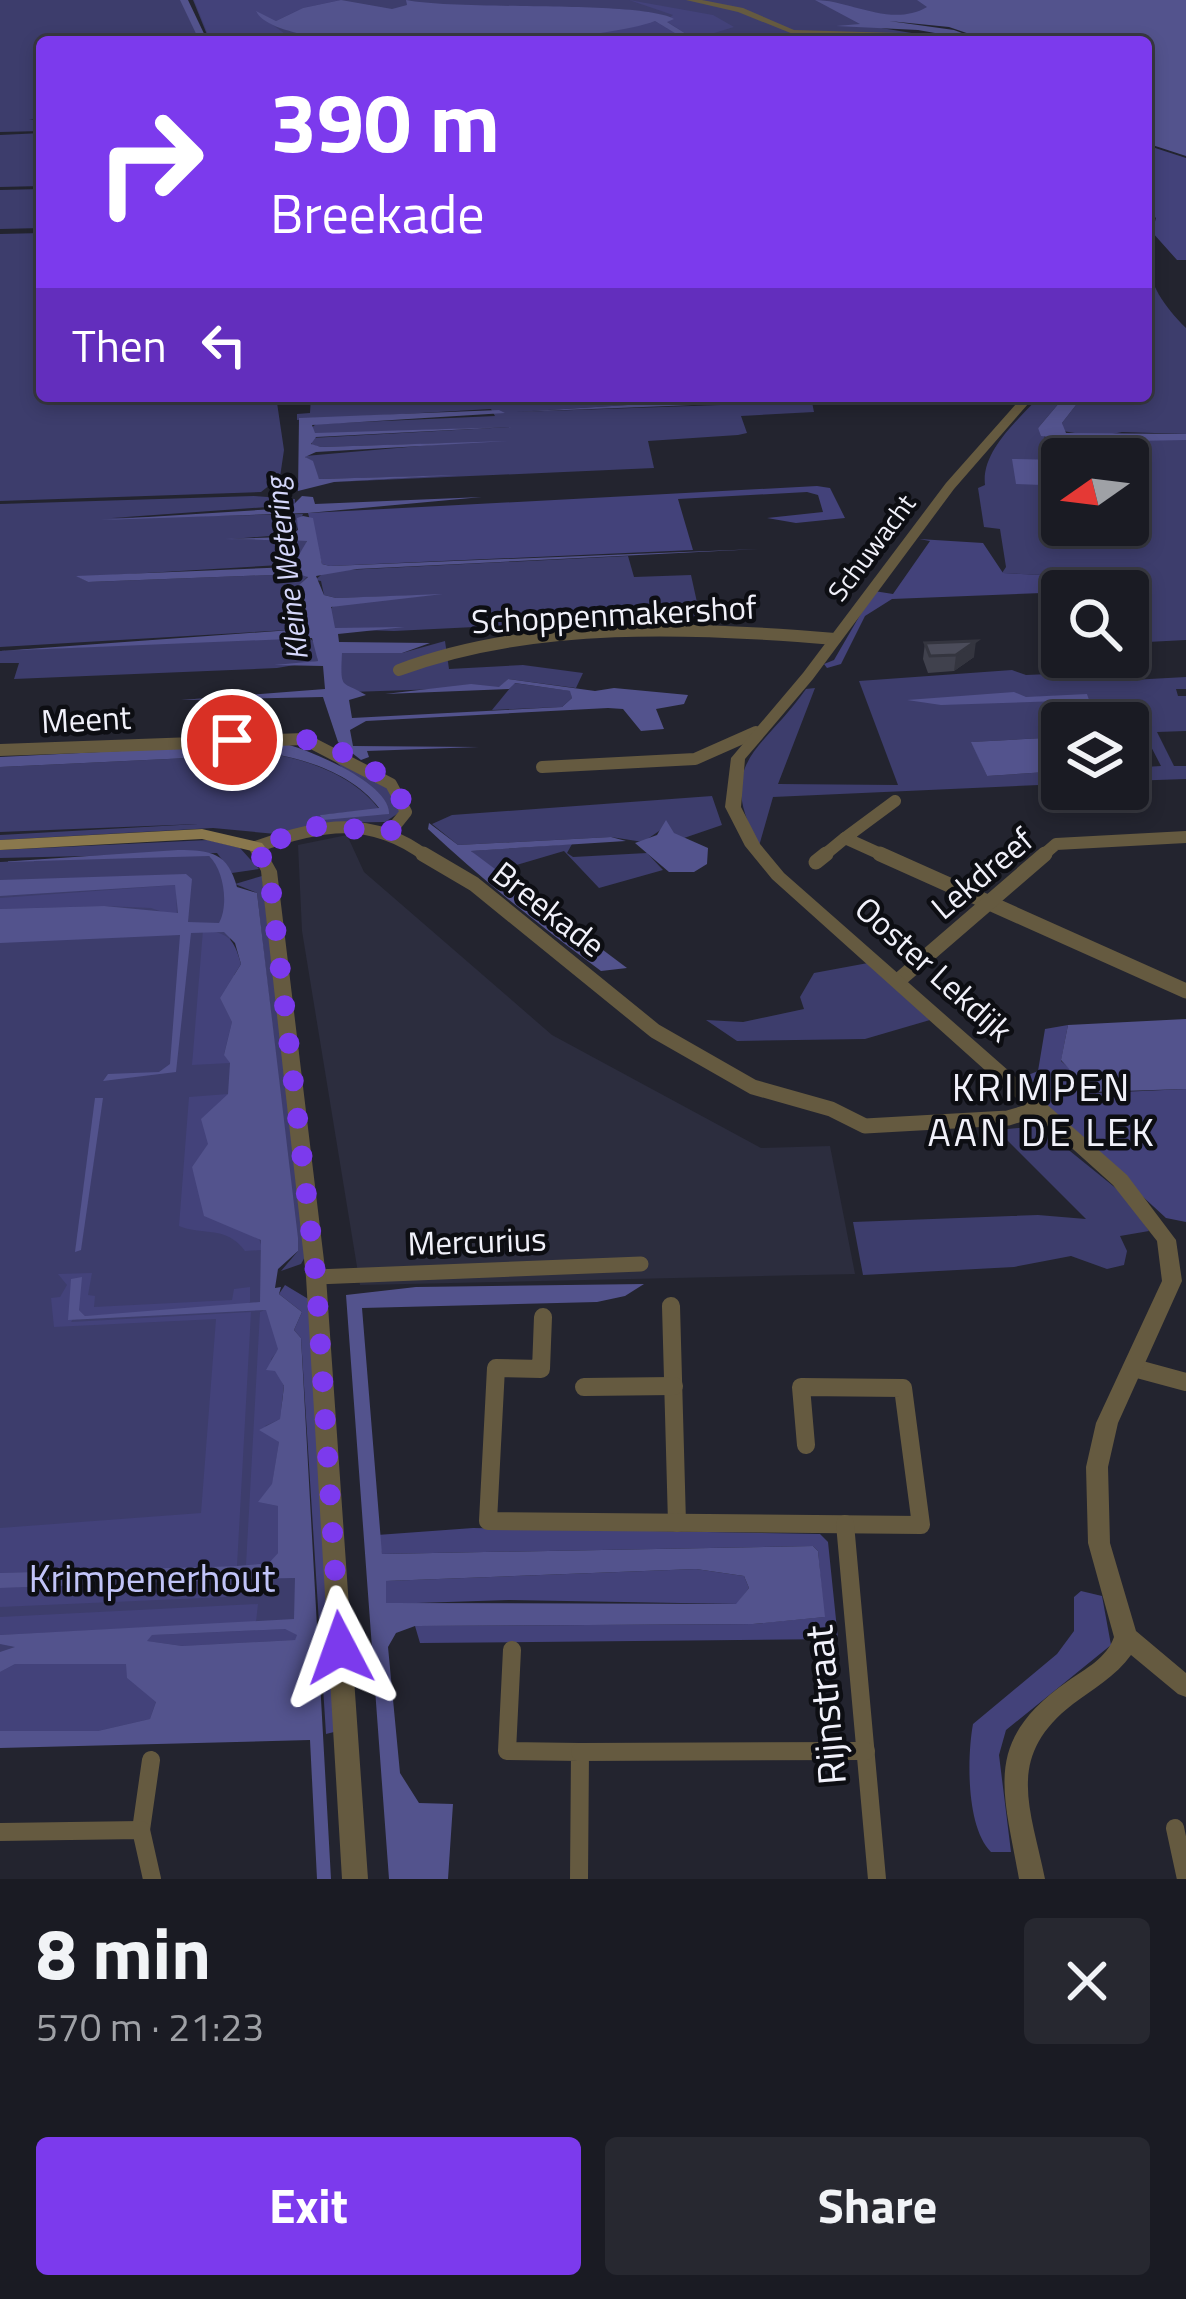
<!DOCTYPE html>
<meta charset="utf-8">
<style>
:root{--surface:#1a1b23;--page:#272830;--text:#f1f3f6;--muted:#9fa1a6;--line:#383941;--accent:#7c3aed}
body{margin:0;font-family:"Titillium Web",sans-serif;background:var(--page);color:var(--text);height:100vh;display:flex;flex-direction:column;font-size:45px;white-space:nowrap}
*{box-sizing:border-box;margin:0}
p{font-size:39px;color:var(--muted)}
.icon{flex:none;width:66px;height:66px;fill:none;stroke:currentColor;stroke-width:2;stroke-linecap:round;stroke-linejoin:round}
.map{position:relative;height:1879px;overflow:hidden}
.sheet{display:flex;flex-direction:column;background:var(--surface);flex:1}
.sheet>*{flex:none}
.guide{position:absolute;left:36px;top:36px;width:1116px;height:366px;border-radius:12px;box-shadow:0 6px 18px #0003,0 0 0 3px var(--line);background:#7c3aed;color:#fff;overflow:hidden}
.needle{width:78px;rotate:256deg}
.buttons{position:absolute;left:1041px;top:438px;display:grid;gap:24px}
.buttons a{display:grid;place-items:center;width:108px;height:108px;border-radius:12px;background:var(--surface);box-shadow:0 6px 18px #0003,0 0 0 3px var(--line);font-size:60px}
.pin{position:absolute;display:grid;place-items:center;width:102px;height:102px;color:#fff;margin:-51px;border:6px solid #fff;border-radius:50%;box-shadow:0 3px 12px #0007}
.me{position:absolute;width:132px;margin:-66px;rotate:356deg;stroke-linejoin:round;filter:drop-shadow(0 0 9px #0008)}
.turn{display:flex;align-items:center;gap:42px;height:252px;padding:0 36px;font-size:54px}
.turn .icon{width:156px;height:156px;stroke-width:2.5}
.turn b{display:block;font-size:84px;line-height:102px}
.then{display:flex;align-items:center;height:114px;padding:0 36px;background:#0003;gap:24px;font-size:45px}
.round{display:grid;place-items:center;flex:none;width:126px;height:126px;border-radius:12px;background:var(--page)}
.headline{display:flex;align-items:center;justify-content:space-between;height:204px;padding:0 36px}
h1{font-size:72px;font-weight:700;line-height:90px}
.button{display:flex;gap:24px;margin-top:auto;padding:24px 36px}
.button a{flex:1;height:138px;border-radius:12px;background:var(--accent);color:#fff;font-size:48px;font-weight:700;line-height:138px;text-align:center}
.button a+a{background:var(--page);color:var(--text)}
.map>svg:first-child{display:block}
</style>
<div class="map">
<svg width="1186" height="1879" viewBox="0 0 1186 1879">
<rect width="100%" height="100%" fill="#23242f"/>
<polygon fill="#2c2d3e" points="347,835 364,872 552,1035 761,1148 830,1146 855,1274 360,1285 302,931 298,845"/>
<g fill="#3d3d6c" fill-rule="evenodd">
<polygon points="0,0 186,0 203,42 42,42 42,119 29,119 42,121 42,131 0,132"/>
<polygon points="193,0 922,0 942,13 875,18 875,27 967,42 210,42"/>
<polygon points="42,133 42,186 0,187 0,135"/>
<polygon points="42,189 42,228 0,229 0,190"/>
<polygon points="42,233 42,396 276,396 284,450 280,477 261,492 0,501 0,234"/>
<path d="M1146 254C1149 285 1164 306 1186 328V434L1122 432 1098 437 1063 431 1062 423 1083 396H1146Z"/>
<polygon points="311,396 772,396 516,412 812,402 814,412 741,416 747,433 738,435 648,441 654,468 334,482 434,476 319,479 305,456 454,443 321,447 312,445 311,438 512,427 315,434 309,430 316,424 495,416 491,409 297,420 297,414 310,413"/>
<path d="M1040 396H1065L1038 428 1045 438 1186 440V640L1128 643V591H1087H1093L1085 577 1002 573 1006 567 1000 529 984 527 978 488 985 485C981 451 1018 420 1040 396ZM1062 459H1128V525H1062Z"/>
<polygon points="254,496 295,499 295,505 112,518 303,514 295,534 232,539 307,541 298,564 79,577 88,582 298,574 308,576 299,586 305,629 0,647 0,504"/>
<polygon points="628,556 634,577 691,575 700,616 394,631 334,629 330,609 336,604 429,595 336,598 324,595 321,581 315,580 326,571"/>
<polygon points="306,636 316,643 318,661 277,668 14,679 19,663 0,663 0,651"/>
<polygon points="445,641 449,669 523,665 583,673 576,688 508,679 500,687 351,692 341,680 341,653 402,653"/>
<path d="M1012 670 1026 675 1121 671 1131 680 1186 677V689H1176L1178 696H1186V731L1157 732 1174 766H1186V779L1128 781V768L1161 766 1144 733H1128V723H1062V737L972 742 987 776 1062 771V784L773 797 759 846C714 761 762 752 806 689L815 688 778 784 898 785 859 681Z"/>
<polygon points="514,683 571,691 572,698 562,707 492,710"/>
<path d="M272 754C310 760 355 777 379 809L321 815 389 814 335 761 388 788 400 812 385 822 323 823 276 834 213 828 0 840V835L198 824 0 832V767Z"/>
<polygon points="712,796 722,825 684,838 662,829 643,842 611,837 458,845 432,824 452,815"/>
<polygon points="208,840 240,848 259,869 232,873 217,853 0,858 0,850"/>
<polygon points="572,844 567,853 573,857 647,853 663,870 599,888 564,851 493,872 471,851"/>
<polygon points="118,856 209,856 222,863 317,1729 0,1736 0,862"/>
<polygon points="262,876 306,1255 301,1264 281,1271 298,1251 257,893 235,884"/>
<polygon points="868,963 930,1020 865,1039 737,1041 706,1020 743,1022 804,1009 800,997 814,973"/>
<polygon points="1039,1126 1128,1198 1149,1231 1120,1236 1127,1251 1124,1265 1107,1269 1071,1256 1014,1267 863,1275 853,1222 1038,1215 1086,1219 997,1130"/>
</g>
<g fill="#43427a">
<polygon points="194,0 341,0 303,8 276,21 256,12 285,34 325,42 211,42"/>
<polygon points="629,0 713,15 734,27 711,34 729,42 691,37 666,21 673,15"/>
<polygon points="655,21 683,38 705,42 538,42"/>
<polygon points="1146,145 1186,158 1186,260 1177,260 1152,232 1156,218 1146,208"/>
<polygon points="817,486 830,488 845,518 796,523 767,518 823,512 818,495 807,492 678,499 693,550 330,566 322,564 308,513"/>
<polygon points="919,539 983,543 1003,573 1086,577 1094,591 892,599 865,616 841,664 827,668 824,664 834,660 874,591 893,594 930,541"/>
<polygon points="176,885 177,917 151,908 104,906 0,909 0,898"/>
<path d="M203 930C229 933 234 939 241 964L220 998 232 1022 224 1054 230 1063 192 1065Z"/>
<polygon points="1068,1025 1061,1061 1098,1093 1186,1089 1186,1222 1166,1218 1016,1080 1038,1071 1045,1029"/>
<path d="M228 1094 208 1145 192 1167C202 1203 258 1214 262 1250L245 1251C226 1225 204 1236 179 1226L189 1097Z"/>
<polygon points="92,1273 88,1295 95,1296 94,1307 232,1300 234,1289 250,1287 250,1302 242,1308 85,1316 79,1310 71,1322 251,1312 237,1566 0,1573 0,1528 201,1513 216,1319 54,1327 51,1298 60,1297 67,1285 58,1274"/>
<polygon points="285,1285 310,1300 338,1731 326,1734 301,1338 294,1330 302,1312 279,1294"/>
<polygon points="267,1309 279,1349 271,1359 284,1386 280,1419 265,1426 279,1442 272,1485 259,1502 278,1506 278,1553 270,1563 246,1565 260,1312"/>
<polygon points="473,1528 820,1534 828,1542 838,1639 420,1643 415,1626 753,1624 824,1617 818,1551 813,1546 382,1554 377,1535"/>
<polygon points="696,1569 744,1576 749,1588 737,1604 509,1600 386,1604 385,1581"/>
<polygon points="232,1580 226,1597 0,1607 0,1588"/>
<path d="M1081 1591 1102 1596 1111 1645 1006 1730 999 1755 1011 1852H991C966 1827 967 1757 973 1724L1057 1654 1074 1631V1597Z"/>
<polygon points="258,1604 256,1622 0,1635 0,1617"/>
<polygon points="285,1629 298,1635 295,1640 183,1646 146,1641 152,1635"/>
<polygon points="15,1664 127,1664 127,1678 156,1701 150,1719 98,1731 0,1731 0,1672"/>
</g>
<g fill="#53538d" fill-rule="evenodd">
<path d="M341 0 392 9 407 5 406 0C462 11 639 0 674 19L667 22 691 37 711 41 683 38 655 21C595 45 280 62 256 11L276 21 303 8Z"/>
<path d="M815 0C850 0 891 28 927 7L917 0H1186V156L1146 143V42H993L949 27 889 21 954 30 986 42 918 30 836 26 860 24Z"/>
<polygon points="772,396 872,398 516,412"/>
<polygon points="1065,396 1083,396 1062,423 1066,433 1186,434 1186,440 1080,442 1041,436 1038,428"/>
<polygon points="499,410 505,413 312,425 315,433 512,427 316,437 311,444 321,447 508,441 316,452 305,457 313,461 319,479 459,475 334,482 298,491 299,418"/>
<polygon points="1012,459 1062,460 1062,503 1045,502 1042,485 1016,484"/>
<polygon points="302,496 313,497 315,504 482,497 308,513 100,520 290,508"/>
<path d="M303 516 313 518 322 564 330 566 759 549 357 569 316 576 324 595 336 598 443 594 331 607 335 628 405 627 338 634 339 642 430 643 402 653H342C340 692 342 680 366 695L349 700 352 718 562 707 572 698 570 691 515 683 509 689 385 694 471 684 499 687 508 679 595 691 614 688 688 695 684 704 656 709 664 729 641 731 623 709 608 708 366 721 350 730 353 746 479 747 367 751 369 757 361 760 338 742 323 697 181 700 325 689 323 666 274 665 318 661 312 638 0 651 305 629 298 586 308 577 298 574 88 582 76 576 292 567 307 541 225 539 286 537 298 530 297 518Z"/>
<polygon points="1014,692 1026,697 1087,694 1089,700 941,705 907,700"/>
<polygon points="1062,737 1062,771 987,776 971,742"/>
<path d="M282 743C309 749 391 784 389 814L323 820 320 815 379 808C355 776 310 760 273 754L0 767V757Z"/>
<polygon points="666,820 674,833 708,848 707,864 694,872 669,872 635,843 657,835"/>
<path d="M429 823 458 845 611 837 626 841 471 851 627 968 601 971C540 926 481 879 428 829Z"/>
<path d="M178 850C211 850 228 853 237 887L257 893 298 1238V1251L278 1269 275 1288 281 1287 279 1294 302 1312 294 1330 301 1338 331 1879H317L310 1740 0 1748V1731H98L150 1719 156 1702 127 1678 126 1664H15L0 1672V1652L15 1647 0 1644V1635L294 1619 295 1578 245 1579 234 1584 232 1580 0 1588V1573L237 1566 269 1563 278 1553V1506L258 1502 272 1484 279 1442 259 1430 280 1419 284 1386 275 1371 266 1370 278 1349 266 1310 68 1320 71 1279 82 1277 79 1310 85 1316 260 1302 261 1240 204 1216 192 1167 208 1144 201 1119 228 1094 230 1063 224 1055 232 1022 220 998 241 964 235 943 224 932 191 933 176 1072 103 1081 108 1074 159 1072 170 1064 180 935 0 943V909L104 906 178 913 175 885 0 896V880L186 874 192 879 188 922 219 923C229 905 224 870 209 856L0 862ZM285 1629 297 1635 295 1640 182 1646 147 1641 152 1635Z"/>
<polygon points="1186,1019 1186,1089 1090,1092 1061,1060 1068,1025"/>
<polygon points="95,1098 103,1098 81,1250 75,1252"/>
<path d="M644 1284 625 1296 597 1302 362 1308 382 1554 813 1546 818 1551 825 1617 753 1624 415 1626 396 1633 388 1647 400 1773 419 1803 453 1804 448 1879H389L346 1295 416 1287ZM696 1569 744 1576 749 1588 736 1604 386 1603V1581Z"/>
</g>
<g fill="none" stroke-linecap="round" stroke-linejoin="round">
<polygon fill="#53538d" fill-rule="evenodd" points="180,0 188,0 208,42 200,42"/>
<g stroke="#655a40" stroke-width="12">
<path d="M399 670C532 620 695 627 835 639"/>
<polyline points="0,750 304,739 391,784 406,812 390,832"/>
<polyline points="542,767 695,759 756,732"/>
<path d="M256 847C319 824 371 814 427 857"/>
<polyline points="822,857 845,838"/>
<polyline points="887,857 845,838 895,801"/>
<polyline points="1041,857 1056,844 1186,837"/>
</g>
<g stroke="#655a40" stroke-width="15">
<polyline points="423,854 474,884 655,1031 753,1087 831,1109 865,1126 1008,1118 1041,1108"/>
<polyline points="880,854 1186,991"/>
<polyline points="816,862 826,854"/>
<polyline points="899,980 1045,854"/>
<polyline points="316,1277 641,1264"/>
</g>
<g stroke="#655a40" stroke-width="18">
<polyline points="671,1306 677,1523"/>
<polyline points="543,1317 541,1369 496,1368 488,1521 921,1525 903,1388 801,1387 806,1445"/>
<polyline points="1134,1368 1186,1382"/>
<polyline points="584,1387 674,1386"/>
<polyline points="845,1524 877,1879"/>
<polyline points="512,1650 507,1751 580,1752 579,1879"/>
<polyline points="580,1752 866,1751"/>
<polyline points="1175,1828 1186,1879"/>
<polyline points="141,1830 151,1760"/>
<polyline points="0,1832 141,1830 152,1879"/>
</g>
<g fill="#655a40" fill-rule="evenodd">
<polygon points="686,0 702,0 743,8 794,30 900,33 944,42 900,37 793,34 738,12"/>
<path d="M1023 396H1035L954 489 813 679 745 759 741 807 760 844 784 873 1127 1175 1176 1240 1182 1281 1118 1423 1108 1467 1110 1543 1136 1631 1186 1673V1697L1178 1694 1131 1655C1116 1676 1093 1689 1073 1704 1004 1757 1031 1808 1045 1879H1019C1003 1789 982 1741 1068 1681 1085 1669 1107 1658 1114 1637L1088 1543 1086 1467 1096 1423 1162 1281 1157 1241 1113 1185 772 879 745 846 725 807 731 758 803 673 946 483Z"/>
<polygon points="256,842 262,844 277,871 326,1277 368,1879 342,1879 306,1277 261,871 248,847"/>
</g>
<polygon fill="#8a784d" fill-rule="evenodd" points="202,829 262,843 265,847 256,852 202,839 0,850 0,840"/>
</g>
<polygon fill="#40414d" points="925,643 974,657 954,671 928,673 923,659"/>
<polygon fill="#34353f" points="976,641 974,657 954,671 956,655"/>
<polygon fill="#4b4c5a" stroke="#34353f" stroke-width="3" points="976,641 956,655 930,656 925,643"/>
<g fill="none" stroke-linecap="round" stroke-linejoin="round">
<path stroke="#7c3aed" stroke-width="21" stroke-dasharray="0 37.8" d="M232 740C253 738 278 734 299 738 335 745 398 774 406 812L390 832 318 826 256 847 269 871 316 1277 340 1648"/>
</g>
<g text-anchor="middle" stroke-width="9" stroke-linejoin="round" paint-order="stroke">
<g font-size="27" fill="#f1f1fa" stroke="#0d0e13">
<text transform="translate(872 548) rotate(-53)" y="9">Schuwacht</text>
</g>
<g font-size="30" font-style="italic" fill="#d5d7fb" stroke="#0d0e13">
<text transform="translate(287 569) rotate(-97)" y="10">Kleine Wetering</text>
</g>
<g font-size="33" fill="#f1f1fa" stroke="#0d0e13">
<text transform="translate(614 614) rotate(-3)" y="12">Schoppenmakershof</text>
<text transform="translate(86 719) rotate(-3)" y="12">Meent</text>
<text transform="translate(982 873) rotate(-40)" y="12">Lekdreef</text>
<text transform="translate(549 909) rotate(38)" y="12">Breekade</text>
<text transform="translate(934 969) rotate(42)" y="12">Ooster Lekdijk</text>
<text transform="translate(477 1241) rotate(-2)" y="12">Mercurius</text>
</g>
<g font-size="39" letter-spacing="3" fill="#f1f1fa" stroke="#0d0e13">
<text x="1042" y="1101">KRIMPEN<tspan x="1042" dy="45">AAN DE LEK</tspan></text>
</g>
<g font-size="39" fill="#c1c4f8" stroke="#0d0e13">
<text x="152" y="1592">Krimpenerhout</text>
</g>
<g font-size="39" fill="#f1f1fa" stroke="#0d0e13">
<text transform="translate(825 1705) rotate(-95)" y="14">Rijnstraat</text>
</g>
</g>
</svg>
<div class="buttons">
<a><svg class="needle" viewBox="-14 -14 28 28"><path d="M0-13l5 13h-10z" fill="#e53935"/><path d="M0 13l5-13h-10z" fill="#9fa1a6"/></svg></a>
<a><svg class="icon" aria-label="search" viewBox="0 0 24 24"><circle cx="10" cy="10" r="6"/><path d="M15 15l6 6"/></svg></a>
<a><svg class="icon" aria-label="layers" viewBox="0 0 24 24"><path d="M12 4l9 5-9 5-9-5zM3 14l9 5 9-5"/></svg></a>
</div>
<div class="pin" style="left:232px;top:740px;background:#d93025"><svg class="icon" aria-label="arrive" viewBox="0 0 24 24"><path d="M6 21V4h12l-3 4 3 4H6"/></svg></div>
<svg class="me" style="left:340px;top:1648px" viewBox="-20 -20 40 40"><path d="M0-17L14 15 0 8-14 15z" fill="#7c3aed" stroke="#fff" stroke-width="4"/></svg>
<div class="guide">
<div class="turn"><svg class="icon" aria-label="right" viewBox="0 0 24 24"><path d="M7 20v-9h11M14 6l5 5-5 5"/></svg><div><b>390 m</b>Breekade</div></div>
<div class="then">Then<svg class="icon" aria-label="left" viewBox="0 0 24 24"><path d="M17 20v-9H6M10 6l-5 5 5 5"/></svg></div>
</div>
</div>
<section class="sheet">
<div class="headline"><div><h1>8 min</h1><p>570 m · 21:23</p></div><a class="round"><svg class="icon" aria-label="close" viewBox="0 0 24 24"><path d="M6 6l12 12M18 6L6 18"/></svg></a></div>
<div class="button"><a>Exit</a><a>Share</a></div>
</section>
